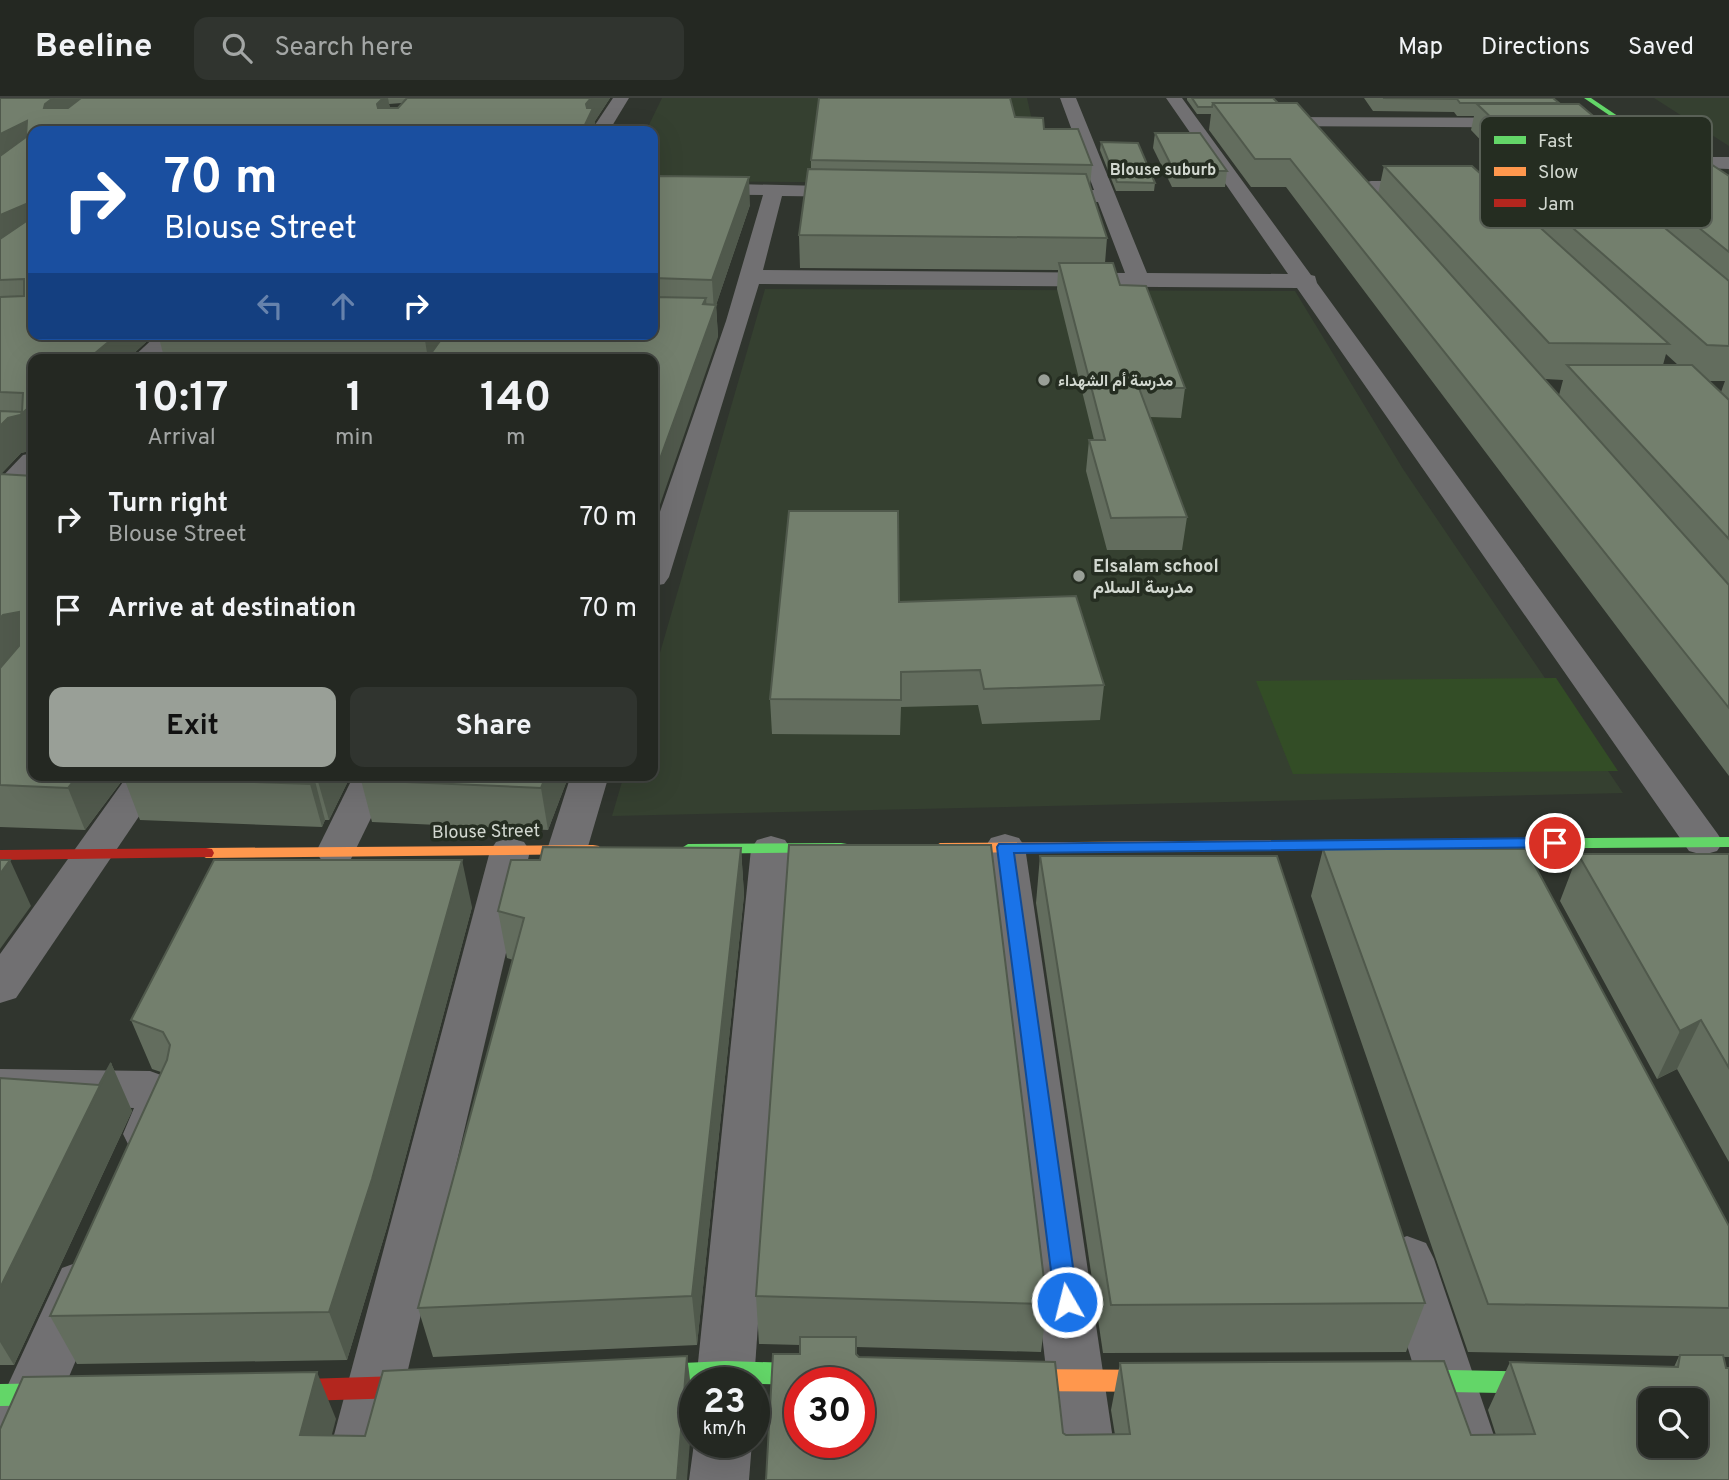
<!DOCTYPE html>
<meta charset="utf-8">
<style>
:root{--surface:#242822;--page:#30342f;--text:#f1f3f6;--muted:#a3a6a5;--line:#414440;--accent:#999f97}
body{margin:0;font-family:Overpass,Vazirmatn,sans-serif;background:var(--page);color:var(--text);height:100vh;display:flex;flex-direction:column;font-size:26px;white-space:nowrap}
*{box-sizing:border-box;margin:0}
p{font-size:23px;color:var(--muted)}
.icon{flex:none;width:38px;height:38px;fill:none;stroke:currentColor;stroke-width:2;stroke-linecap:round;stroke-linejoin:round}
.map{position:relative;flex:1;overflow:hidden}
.panel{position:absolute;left:28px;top:256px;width:630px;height:427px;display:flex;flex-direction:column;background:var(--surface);border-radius:14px;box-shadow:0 7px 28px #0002,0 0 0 2px var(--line)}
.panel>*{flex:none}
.banner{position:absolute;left:28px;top:28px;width:630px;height:214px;border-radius:14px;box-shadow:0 7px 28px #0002,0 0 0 2px var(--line);background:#1a4fa0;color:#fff;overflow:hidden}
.fabs{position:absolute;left:1638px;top:1290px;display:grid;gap:14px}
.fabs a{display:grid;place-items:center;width:70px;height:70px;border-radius:14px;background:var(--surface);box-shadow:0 7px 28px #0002,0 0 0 2px var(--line);font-size:35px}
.speed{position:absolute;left:679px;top:1269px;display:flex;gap:14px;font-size:35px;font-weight:700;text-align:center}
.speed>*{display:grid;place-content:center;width:91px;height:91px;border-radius:50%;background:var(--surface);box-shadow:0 7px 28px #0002,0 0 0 2px var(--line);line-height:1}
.speed small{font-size:18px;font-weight:400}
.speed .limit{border:10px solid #d22;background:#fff;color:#111}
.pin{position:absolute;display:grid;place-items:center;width:60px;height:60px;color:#fff;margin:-30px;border:4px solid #fff;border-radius:50%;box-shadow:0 2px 7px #0007}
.me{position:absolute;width:77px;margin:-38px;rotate:352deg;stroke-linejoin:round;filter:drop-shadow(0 0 5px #0008)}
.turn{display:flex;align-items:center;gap:24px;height:147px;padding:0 21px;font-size:32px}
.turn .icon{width:91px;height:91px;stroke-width:2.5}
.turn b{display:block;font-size:49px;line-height:60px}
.lanes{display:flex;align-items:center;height:66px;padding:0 21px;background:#0003;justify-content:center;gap:35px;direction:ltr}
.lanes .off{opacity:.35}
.eta{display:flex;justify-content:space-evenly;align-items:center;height:119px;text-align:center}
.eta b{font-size:42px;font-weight:700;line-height:49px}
.action{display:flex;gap:14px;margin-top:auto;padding:14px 21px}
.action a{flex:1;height:80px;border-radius:14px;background:var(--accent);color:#111;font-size:28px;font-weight:700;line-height:80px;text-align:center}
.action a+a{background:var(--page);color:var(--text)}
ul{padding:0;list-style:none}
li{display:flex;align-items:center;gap:21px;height:91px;padding:0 21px}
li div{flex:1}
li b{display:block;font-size:26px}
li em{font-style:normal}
header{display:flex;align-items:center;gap:42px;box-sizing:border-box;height:98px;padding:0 35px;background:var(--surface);border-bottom:2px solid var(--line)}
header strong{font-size:33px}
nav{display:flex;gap:38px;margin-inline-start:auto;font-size:24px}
.search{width:490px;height:63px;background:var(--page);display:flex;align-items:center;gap:18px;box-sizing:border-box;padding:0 24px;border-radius:14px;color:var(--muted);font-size:26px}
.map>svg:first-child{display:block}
</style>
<header>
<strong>Beeline</strong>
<div class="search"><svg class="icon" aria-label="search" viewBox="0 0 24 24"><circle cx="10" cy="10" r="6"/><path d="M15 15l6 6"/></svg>Search here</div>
<nav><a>Map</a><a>Directions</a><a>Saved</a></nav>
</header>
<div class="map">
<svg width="1729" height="1382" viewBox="0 0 1729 1382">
<rect width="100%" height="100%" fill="#30352e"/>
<g fill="#354030">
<polygon points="662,0 1027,0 1046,86 653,83 653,33 646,33"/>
<polygon points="1654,0 1729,0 1729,48"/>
<polygon points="765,191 1295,193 1403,371 1623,695 612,718 624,677 653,677 653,579"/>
</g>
<polygon fill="#334d26" points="1556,580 1618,673 1293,676 1256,583"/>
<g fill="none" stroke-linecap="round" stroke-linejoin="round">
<g fill="#717072" fill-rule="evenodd">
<polygon points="613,0 629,0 609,33 591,33"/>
<polygon points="1060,0 1076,0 1147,175 1288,176 1166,0 1182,0 1311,177 1315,178 1317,185 1717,735 1723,744 1717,753 1703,757 1689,753 1297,190 759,186 669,479 664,486 653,488 653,434 726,223 763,97 653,96 653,84 864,89 867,93 857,99 782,98 763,172 1125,175 1098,104 1040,103 1030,97 1040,91 1094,92"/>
<polygon points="1260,19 1624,20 1633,25 1624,30 1254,28 1251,24"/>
<polygon points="1680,59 1729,59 1729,71 1673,69 1671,65"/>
<path d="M1551 82 1561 88 1558 92 1371 95 1392 121 1389 125C1371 130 1359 106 1349 92L1352 88 1371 83Z"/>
<polygon points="158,236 185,236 158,261 131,261"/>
<polygon points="33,355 33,379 10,404 0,407 0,381 23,357"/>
<polygon points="128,677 167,677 16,900 0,905 0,856"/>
<polygon points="354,677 392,677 350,763 336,767 322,763 316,754"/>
<polygon points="571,677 609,677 587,752 581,761 567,765 553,761 547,752"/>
<polygon points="1005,736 1019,740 1025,749 1119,1382 1059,1382 985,749 991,740"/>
<polygon points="771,738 785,742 791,751 754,1284 696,1284 751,751 757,742"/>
<polygon points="510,740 524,744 530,753 382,1382 322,1382 490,753 496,744"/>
<polygon points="0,971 150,973 180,984 187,997 166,1050 148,1056 130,1050 123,1036 134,1010 0,1007"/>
<polygon points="1407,1138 1426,1145 1434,1161 1509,1382 1449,1382 1380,1161 1388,1145"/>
<polygon points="81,1163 100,1170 108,1187 25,1382 0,1382 0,1304 62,1170"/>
<polygon points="695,1338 695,1344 752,1344 749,1382 689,1382"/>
</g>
<g fill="#63d668" fill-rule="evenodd">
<polygon points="1584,0 1591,0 1729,93 1729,99"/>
<polygon points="1729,739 1729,749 1315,752 1307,747 1315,742"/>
<polygon points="841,745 847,746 849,750 847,754 688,756 680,751 688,746"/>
<polygon points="726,1263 823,1266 831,1269 835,1277 831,1284 800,1284 800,1287 695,1284 639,1289 631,1286 627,1278 631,1270 639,1267"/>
<polygon points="1398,1271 1555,1274 1563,1277 1567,1285 1563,1293 1555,1296 1398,1293 1390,1290 1386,1282 1390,1274"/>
<polygon points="68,1285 76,1288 80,1296 76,1304 68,1307 0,1308 0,1286"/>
</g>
<g fill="#ff974d" fill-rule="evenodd">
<polygon points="1315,742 1323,747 1321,751 940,755 932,750 940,745"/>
<polygon points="593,747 599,748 601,752 599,756 206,760 198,755 206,750"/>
<polygon points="1006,1271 1170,1272 1178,1275 1182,1283 1178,1291 1170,1294 1006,1293 998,1290 994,1282 998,1274"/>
</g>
<g fill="#b3261e" fill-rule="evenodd">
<polygon points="206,750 212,751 214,755 212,759 0,762 0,752"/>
<polygon points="432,1277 440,1280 444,1288 440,1296 432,1299 272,1304 264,1301 260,1293 264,1285 272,1282"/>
</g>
</g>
<g fill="#636d5e" fill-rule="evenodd">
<path d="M0 0H610L595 23 33 236H155L132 257 33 261V352L21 355 1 376 33 677H351L329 722H325L322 729 140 722 124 680 85 732 0 729ZM402 5 398 10H390L389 6Z"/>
<path d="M1187 0H1273L1378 96 1384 68 1497 91 1503 69H1506L1471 32 1474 18H1457L1454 14 1373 13 1364 0H1553L1559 5 1558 6 1624 44 1729 78V678L1286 89H1251L1209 32 1211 16H1197L1187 2ZM1666 256 1678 267H1663ZM1545 281 1563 282 1559 297ZM1709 283H1725L1721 294Z"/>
<polygon points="1015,19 1044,31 1092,67 1090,89 1107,140 1105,165 1185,290 1181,320 1150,319 1187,419 1182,452 1107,452 1086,373 1089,342 1094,342 1057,191 1058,172 800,170 799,137 811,71 811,62"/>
<polygon points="1155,35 1227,73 1225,89 1172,89 1153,50"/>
<polygon points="1101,44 1155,85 1154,93 1116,93 1100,52"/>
<polygon points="653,78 750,107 716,207 718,239 653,261 353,261 164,259 158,236 443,236 435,250 653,236"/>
<polygon points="899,504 1104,587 1100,622 982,626 978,607 901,609 900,637 772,636 770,601"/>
<polygon points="363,677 569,677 548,732 372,724 361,682"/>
<polygon points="741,750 744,797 697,1247 433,1259 418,1210 513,862 507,860 498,813 540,762"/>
<polygon points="1323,751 1729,1128 1729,1259 1723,1259 1729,1382 766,1382 800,1256 800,1247 759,1246 756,1198 1047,1206 1041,1254 856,1249 856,1256 859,1259 1063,1335 1066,1337 1115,1337 1111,1312 1120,1265 1471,1337 1496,1337 1488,1312 1510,1264 1674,1269 1679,1258 1468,1254 1311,798"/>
<polygon points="1578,756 1729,756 1729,1064 1677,971 1657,981 1560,803"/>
<polygon points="1040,758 1425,1205 1406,1254 1103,1255 1036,805"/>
<polygon points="472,809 387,1129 347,1262 77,1266 50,1218 161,974 152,971 131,922"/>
<polygon points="111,965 132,1013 14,1267 0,1267 0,980 99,987"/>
</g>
<g fill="#50594c">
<polygon points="53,0 94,0 52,31 44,10 45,6"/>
<polygon points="383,0 388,0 392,21 378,10 377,6"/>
<polygon points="591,0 610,0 595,23 596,33 582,33 586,6"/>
<polygon points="27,23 33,43 0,67 0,36"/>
<polygon points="749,79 750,107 716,207 718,239 653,427 653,380 706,200 708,230 714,213 712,182"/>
<polygon points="26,106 33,129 0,151 0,117"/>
<polygon points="118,236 155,236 132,257 133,261 88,261"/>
<polygon points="424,236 443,236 429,261 428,261"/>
<polygon points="33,306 33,352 21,355 0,377 0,328 8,320 20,317"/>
<polygon points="19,514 33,550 0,578 0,520 3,517"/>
<polygon points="78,677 126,677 85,732 68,690"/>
<polygon points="318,677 351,677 329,722 317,680"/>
<polygon points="546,677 569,677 548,732 541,690"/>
<polygon points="314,679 325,722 322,729 310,686"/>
<polygon points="741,750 744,797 697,1247 692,1198"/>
<polygon points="10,762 31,808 0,851 0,776"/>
<polygon points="462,762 472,809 387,1129 347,1262 329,1214"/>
<polygon points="1701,922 1677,971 1657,981 1680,933"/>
<polygon points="111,965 132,1013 14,1267 0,1244 0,1190"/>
<polygon points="687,1258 693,1305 687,1382 677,1382"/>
<polygon points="317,1274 336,1321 320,1382 300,1337"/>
</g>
<g fill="#737f6d" stroke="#50594c" stroke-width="2" fill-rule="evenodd">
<polygon points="0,0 53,0 45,6 44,10 68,10 81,0 383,0 377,6 378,10 398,10 407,0 591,0 586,6 587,10 593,10 582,33 33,33 33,236 118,236 88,261 33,261 33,306 20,317 8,320 0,328 0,313 22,314 23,295 0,294 0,199 24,198 24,181 0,182 0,141 25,124 26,106 0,117 0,58 26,39 27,23 0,36"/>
<polygon points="819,0 1010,0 1015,19 1043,20 1044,31 1078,31 1092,67 811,62"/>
<polygon points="1192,0 1273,0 1278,5 1213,5 1212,9 1198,9"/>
<polygon points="1383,0 1553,0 1559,5 1460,5 1457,1"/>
<polygon points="1213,5 1297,5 1729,487 1729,610 1290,61 1255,61"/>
<polygon points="1477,6 1579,6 1624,44 1677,44 1729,78 1729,154 1606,55 1525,52"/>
<polygon points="1155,35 1200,35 1227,73 1174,73"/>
<polygon points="1101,44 1138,45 1155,85 1117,84"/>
<polygon points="1384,68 1472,68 1669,246 1549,245"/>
<polygon points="1503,69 1591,69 1729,183 1729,248 1707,247"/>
<polygon points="808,71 1086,76 1107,140 799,137"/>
<polygon points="653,78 749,79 712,182 653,180"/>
<polygon points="1059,165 1113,165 1120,187 1146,188 1185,290 1139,290 1187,419 1111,420 1089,342 1105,342"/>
<polygon points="653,199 706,200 703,206 716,207 653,380 653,261 427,261 445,236 653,236"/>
<polygon points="1567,267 1692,267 1729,302 1729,441"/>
<polygon points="0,376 33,378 33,677 78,677 68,690 0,687 0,570 19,548 19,514 3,517 0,520"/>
<polygon points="789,413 898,413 899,504 1076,498 1104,587 984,591 980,572 901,574 901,602 770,601"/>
<polygon points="125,677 318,677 317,680 314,679 310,686 124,679"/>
<polygon points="363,677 546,677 541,690 361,682"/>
<polygon points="789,747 991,747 1047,1206 756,1198"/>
<polygon points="543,749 741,750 692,1198 418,1210 524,820 498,813 511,762 540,762"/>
<polygon points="1323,751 1526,751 1729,1128 1729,1210 1488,1206"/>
<polygon points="1578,756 1729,756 1729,970 1701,922 1680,933"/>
<polygon points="1040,758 1277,758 1425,1205 1111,1207"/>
<polygon points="0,762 10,762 0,776"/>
<polygon points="214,762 462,762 372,1081 329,1214 50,1218 167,962 170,947 163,934 131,922"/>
<polygon points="111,965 0,1190 0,980 99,987"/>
<path d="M800 1239H856V1256L859 1259 1055 1264 1063 1335 1066 1337 1130 1336 1120 1265 1444 1263 1471 1337 1535 1336 1510 1264 1678 1269 1680 1257H1723L1726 1270H1729V1382H766L773 1256H800ZM800 1284H859V1344H800ZM1650 1302H1696V1348H1650Z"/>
<polygon points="687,1258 677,1382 0,1382 0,1331 23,1279 317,1274 300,1337 365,1338 383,1273"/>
</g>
<polygon fill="#1a73e8" stroke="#114b97" stroke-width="2" points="1555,740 1564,745 1561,749 1014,755 1078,1204 1075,1211 1067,1214 1059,1211 1055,1204 997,749 999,746"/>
<g fill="#999f97" stroke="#252d21" stroke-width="2.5">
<circle cx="1044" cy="282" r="7"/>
<circle cx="1079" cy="478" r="7"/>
</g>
<g text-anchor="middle" stroke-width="7" stroke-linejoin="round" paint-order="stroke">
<g font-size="16" font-weight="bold" fill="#d2d8d0" stroke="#252d21">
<text x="1163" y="77">Blouse suburb</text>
</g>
<g font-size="16" font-weight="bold" fill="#d2d8d0" stroke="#252d21" text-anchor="start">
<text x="1058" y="288">مدرسة أم الشهداء</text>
</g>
<g font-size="18" font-weight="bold" fill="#d2d8d0" stroke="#252d21" text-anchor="start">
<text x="1093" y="474">Elsalam school<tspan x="1093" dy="21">مدرسة السلام</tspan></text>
</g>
<g font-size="18" fill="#d2d8d0" stroke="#252d21">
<text transform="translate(486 733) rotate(-1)" y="6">Blouse Street</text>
</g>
</g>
<rect x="1480" y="18" width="232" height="112" rx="10" fill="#252d21" stroke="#596056" stroke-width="2"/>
<rect x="1494" y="38" width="32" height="8" fill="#63d668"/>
<rect x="1494" y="69" width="32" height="9" fill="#ff974d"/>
<rect x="1494" y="101" width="32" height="8" fill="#b3261e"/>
<g font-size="19" fill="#d2d8d0">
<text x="1538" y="49">Fast</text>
<text x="1538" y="80">Slow</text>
<text x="1538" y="112">Jam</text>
</g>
</svg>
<div class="fabs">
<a><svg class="icon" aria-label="search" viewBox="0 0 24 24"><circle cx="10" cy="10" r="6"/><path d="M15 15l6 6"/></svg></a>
</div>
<div class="speed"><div>23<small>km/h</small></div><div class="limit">30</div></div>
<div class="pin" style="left:1555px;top:745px;background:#d93025"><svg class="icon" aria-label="arrive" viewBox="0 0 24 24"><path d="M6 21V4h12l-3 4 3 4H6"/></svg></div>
<svg class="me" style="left:1067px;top:1204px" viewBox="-20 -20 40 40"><circle r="17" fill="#1a73e8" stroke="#fff" stroke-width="3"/><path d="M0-11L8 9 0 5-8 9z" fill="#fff"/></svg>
<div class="banner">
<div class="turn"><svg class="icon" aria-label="right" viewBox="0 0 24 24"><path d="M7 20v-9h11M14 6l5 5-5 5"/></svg><div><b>70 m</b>Blouse Street</div></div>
<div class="lanes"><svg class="icon off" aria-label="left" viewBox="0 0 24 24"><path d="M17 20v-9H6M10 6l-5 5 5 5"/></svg><svg class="icon off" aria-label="ahead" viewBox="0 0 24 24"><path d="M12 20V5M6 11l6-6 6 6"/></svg><svg class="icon" aria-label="right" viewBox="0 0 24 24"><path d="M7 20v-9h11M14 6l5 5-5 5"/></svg></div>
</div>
<section class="panel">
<div class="eta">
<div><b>10:17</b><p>Arrival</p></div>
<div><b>1</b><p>min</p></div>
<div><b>140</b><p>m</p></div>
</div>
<ul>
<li><svg class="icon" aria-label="right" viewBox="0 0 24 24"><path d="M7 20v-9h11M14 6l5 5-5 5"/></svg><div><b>Turn right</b><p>Blouse Street</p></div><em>70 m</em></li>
<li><svg class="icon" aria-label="arrive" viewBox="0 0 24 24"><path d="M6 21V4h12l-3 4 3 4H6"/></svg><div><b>Arrive at destination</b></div><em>70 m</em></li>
</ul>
<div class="action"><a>Exit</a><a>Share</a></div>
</section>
</div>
